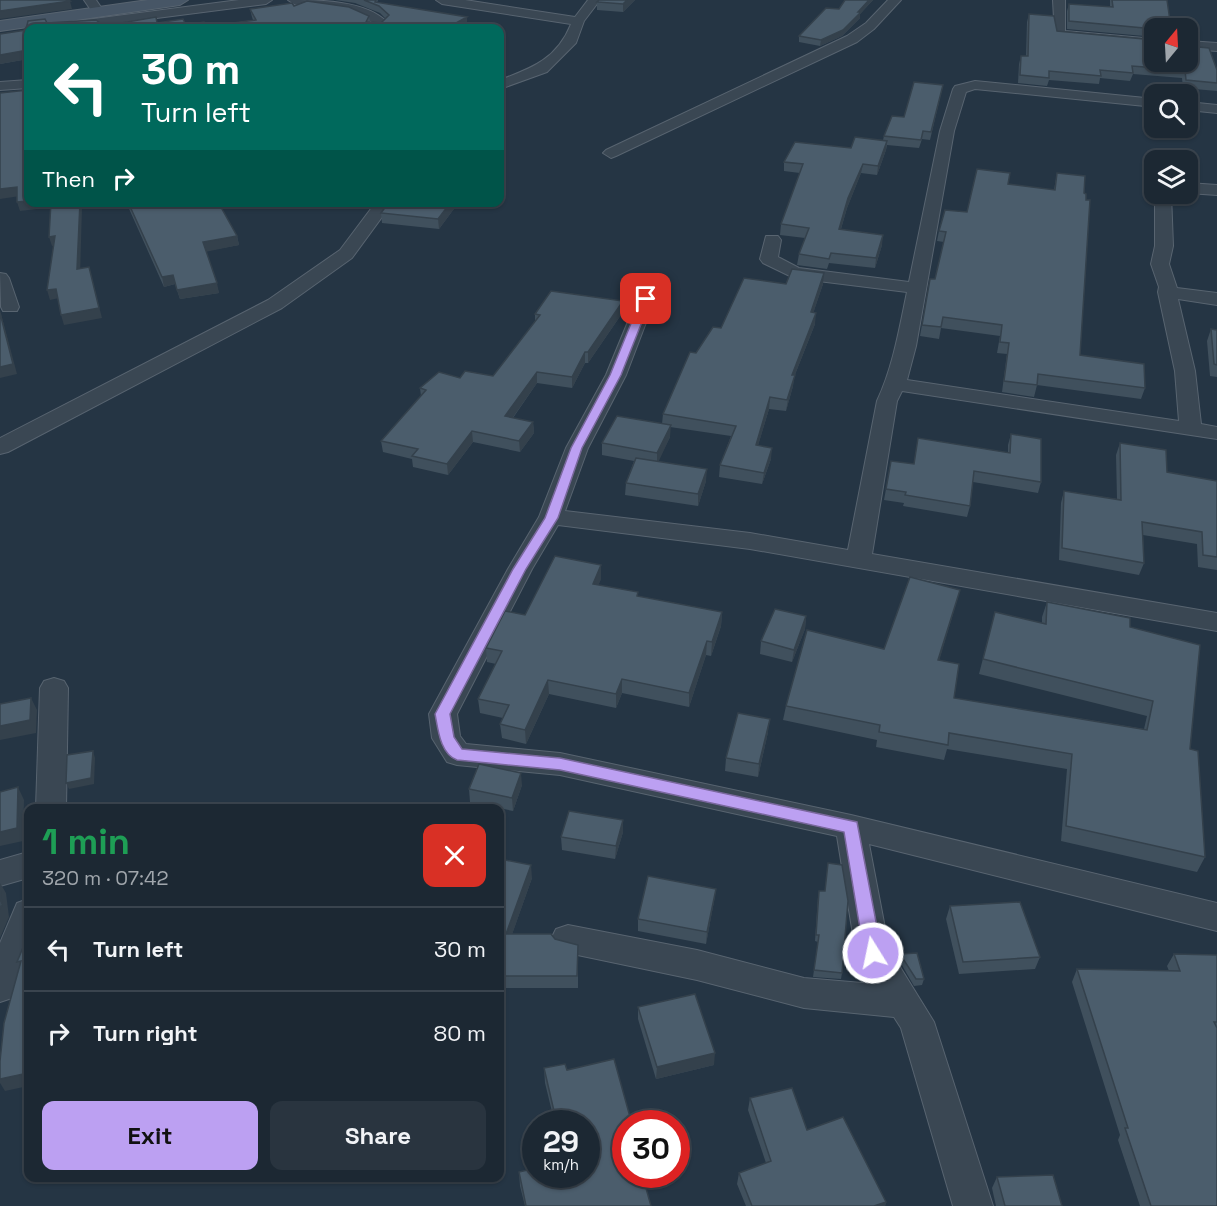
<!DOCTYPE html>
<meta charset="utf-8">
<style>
:root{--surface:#1c2833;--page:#29343f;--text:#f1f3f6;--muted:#a0a6ac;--line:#3a444e;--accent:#bca0f2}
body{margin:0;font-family:"Space Grotesk",sans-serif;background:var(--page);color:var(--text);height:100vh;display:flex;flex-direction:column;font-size:22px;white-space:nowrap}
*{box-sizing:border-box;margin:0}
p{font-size:20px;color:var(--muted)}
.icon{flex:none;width:33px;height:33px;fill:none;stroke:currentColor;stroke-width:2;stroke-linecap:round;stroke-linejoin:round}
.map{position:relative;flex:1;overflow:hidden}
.sheet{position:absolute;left:24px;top:804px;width:480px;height:378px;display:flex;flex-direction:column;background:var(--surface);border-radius:12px;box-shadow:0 2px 4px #0004,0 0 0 2px var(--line)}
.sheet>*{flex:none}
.banner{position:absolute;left:24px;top:24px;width:480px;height:183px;border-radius:12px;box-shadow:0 2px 4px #0004,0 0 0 2px var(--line);background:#00695c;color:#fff;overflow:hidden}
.needle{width:39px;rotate:18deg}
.buttons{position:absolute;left:1144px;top:18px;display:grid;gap:12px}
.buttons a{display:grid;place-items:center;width:54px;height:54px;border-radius:12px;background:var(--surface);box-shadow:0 2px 4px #0004,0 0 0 2px var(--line);font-size:30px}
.speed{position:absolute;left:522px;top:1110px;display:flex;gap:12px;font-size:30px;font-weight:700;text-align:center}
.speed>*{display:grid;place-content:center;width:78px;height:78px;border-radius:50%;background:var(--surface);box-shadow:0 2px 4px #0004,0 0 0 2px var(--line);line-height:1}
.speed small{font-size:15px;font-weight:400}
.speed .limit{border:9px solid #d22;background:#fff;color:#111}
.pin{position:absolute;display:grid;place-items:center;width:51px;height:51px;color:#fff;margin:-26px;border-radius:12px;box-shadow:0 3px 9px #0006}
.me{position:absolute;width:66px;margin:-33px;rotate:350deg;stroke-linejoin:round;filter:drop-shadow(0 0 4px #0008)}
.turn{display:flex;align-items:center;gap:21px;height:126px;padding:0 18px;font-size:27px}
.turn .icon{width:78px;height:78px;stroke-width:2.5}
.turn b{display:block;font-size:42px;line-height:51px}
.then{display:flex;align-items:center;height:57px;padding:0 18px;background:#0003;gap:12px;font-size:22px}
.round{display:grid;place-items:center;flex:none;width:63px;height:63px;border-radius:12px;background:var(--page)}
.summary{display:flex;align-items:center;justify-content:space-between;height:102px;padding:0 18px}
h1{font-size:36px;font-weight:700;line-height:45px;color:#1e9e55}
.action{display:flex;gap:12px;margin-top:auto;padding:12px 18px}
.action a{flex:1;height:69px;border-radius:12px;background:var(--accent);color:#111;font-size:24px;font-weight:700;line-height:69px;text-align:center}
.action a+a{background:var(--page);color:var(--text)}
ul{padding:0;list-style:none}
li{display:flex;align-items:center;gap:18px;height:84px;padding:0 18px;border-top:2px solid var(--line)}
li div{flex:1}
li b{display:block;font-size:22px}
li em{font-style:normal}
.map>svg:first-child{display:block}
</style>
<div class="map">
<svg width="1217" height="1206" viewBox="0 0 1217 1206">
<rect width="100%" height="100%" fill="#253544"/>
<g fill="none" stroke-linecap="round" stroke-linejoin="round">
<g stroke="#586470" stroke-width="2">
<g id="minor">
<polygon points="84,0 96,0 105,13 103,16 95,16"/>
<polygon points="239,0 272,0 266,4 79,28 49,28 55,24"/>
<path d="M288 0C318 0 367 0 388 23L382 28H369L374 23 351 12 294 4Z"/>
<path d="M436 0H465L575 17 588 0H600L584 21 576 43 547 72 500 89V80C532 68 557 59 571 24L442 4Z"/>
<polygon points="888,0 901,0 874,29 857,42 616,156 611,158 603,153 606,150 847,36 866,23"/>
<polygon points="1053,0 1065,0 1065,31 1155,39 1155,47 1055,37"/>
<polygon points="1188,41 1217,43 1217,51 1188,49"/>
<polygon points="28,80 28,88 0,90 0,82"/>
<path d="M975 81 1155 99V107L975 89 966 92 954 131 916 346 907 380 1179 421 1175 371 1158 292 1159 287 1151 264 1155 246V194H1171L1173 246 1169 264 1177 288 1217 293V305L1178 299 1195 371 1201 424 1217 427V439L902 391 897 401 872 554 1217 613V631L750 549 558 525 532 569 457 714 460 736 466 744 560 753 851 815 1217 903V931L869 844 889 949 934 1022 993 1206H953L901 1028 894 1017 804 1008 697 980 568 953 556 949 551 939 556 929 568 925 697 950 804 978 874 984 856 953 837 836 560 775 457 765 447 762 432 738 429 714 508 569 539 517 566 448 606 375 639 295H653L655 299 626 375 588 448 565 511 750 533 848 550 877 401C893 367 899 330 907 292L794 278 763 263 760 259 766 236H778L781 240 778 257 799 268 909 282 940 131 953 89 955 86Z"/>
<polygon points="1188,102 1217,105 1217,113 1188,110"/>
<polygon points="1188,183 1217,185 1217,195 1188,193"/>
<polygon points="376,202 393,202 352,258 282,308 8,452 0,454 0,438 268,300 340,250"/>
<polygon points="0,273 6,274 9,278 19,307 17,311 3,311 1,307"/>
<polygon points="54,678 64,681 68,688 66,808 36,808 40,688 44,681"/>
<polygon points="28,852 28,878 0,886 0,860"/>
<polygon points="28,899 28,956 12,998 0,1002 0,943 17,903"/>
</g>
</g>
<g stroke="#586470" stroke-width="2">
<polygon id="secondary" points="148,0 188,0 180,5 0,31 0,21"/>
</g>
<use href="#minor" fill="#3a4753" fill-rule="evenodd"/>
<use href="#secondary" fill="#475666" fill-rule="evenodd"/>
</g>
<g fill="#40505d">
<polygon points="335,0 378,0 377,3 467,17 467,25 461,28 28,28 28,59 0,64 0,34 26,30 28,21 45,19 47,23 96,20 104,26 156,17 157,23 183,19 186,25 204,22 210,26 253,20 252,17 250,9 292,3 294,6 307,1 349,7 369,16 370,22 381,23 386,19 380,13 355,3"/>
<polygon points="599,0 635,0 623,12 597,10 597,2"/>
<polygon points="845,0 873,0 860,14 860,18 842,36 820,46 799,42 799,36 839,9"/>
<polygon points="1110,0 1167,0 1155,28 1155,37 1067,29 1067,11 1069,4 1110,7"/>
<polygon points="1029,14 1057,31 1217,70 1217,91 1183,88 1182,78 1133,74 1130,81 1100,78 1099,84 1049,80 1047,86 1018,83 1019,64 1021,56 1026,56 1027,22"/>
<polygon points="943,85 930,140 922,139 919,148 887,145 886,150 877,175 861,173 847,208 841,229 882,245 875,268 829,263 827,269 797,265 799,254 805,238 780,235 781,224 800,173 784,171 784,162 883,140 884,136 904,117"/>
<polygon points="1057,173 1084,193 1080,355 1145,388 1141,399 1037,385 1034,397 1002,392 1007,354 997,353 1000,336 941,328 939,339 920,336 930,279 935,279 944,242 937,241 939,231 1008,184 1054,190"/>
<polygon points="126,202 218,202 237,236 239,245 206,251 219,293 180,299 175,284 164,287"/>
<polygon points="459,202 439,229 382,223 381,213"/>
<polygon points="786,284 823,284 813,313 815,324 794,377 793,386 786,411 769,409 758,445 771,459 762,484 719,477 720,465 731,436 670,427 670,437 658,461 706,481 698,506 625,495 626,483 634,461 602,455 602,443 662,424 663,414 696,353 721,328"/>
<polygon points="623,301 623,312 588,363 585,363 572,388 537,383 513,418 533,422 534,433 520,452 473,442 448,475 413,467 412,459 383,452 381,441 421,396 420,388 460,378 493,376 535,322 535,314"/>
<polygon points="1211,329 1217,330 1217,377 1210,376 1207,341"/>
<polygon points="1011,434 1041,482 1038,493 973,482 970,506 967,517 903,506 904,503 884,500 886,489 913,464 1008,452 1008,445"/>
<polygon points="1120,443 1167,472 1217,481 1217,570 1198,567 1197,544 1143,535 1144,563 1139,575 1059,560 1061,503 1064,491 1117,499 1116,455"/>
<polygon points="601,579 598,585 638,596 722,612 721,626 711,656 706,655 689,707 622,693 616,708 549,694 526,744 502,738 500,724 503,718 480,713 478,699 496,664 487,662 486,648 525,615"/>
<polygon points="960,590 939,660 954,698 1144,729 1147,716 979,674 995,612 1042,623 1042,617 1047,602 1130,627 1190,749 1205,857 1197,872 1061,841 1067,769 947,749 944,760 876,747 877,740 783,720 786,706 884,649"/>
<polygon points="806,616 805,629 792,662 760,654 761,641"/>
<polygon points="768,732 758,777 725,771 726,758"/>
<polygon points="522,785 513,811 470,802 469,789"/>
<polygon points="623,832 615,859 562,850 561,837"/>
<polygon points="500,859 532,878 512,934 555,939 578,945 578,988 500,988"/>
<polygon points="828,863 842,973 841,979 813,977 818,942 815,941 818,897 819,891 825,891"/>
<polygon points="716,889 714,901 706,944 638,931 638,919"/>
<polygon points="950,906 1040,957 1035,969 959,974 946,919"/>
<polygon points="900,954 924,979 922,985 914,986 899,960"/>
<polygon points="1174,954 1217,955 1217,1206 1140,1206 1118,1140 1120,1135 1072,982 1077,969 1169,971 1167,966"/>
<polygon points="638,1007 714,1065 656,1079 638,1019"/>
<polygon points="544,1068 567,1070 626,1124 651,1206 525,1206 520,1186 519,1172 586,1174 586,1124 555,1124 545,1083"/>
<polygon points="750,1098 886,1202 885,1206 746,1206 737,1184 739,1173 766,1163 748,1110"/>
<polygon points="997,1177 1062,1206 996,1206 992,1188"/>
</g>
<g fill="#34414c">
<polygon points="627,0 635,0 623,12 623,4"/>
<polygon points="869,0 873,0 860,14 860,18 842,36 820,46 821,40 858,12"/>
<polygon points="70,1 72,9 0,19 0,11"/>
<polygon points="467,17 467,25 461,28 447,28"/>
<polygon points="28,50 28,59 0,64 0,55"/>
<polygon points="501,135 501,144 500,146 500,136"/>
<polygon points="887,141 886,150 877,175 878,166"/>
<polygon points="501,151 501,160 500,162 500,152"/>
<polygon points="863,164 861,173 847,208 838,239 839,229 848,198"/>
<polygon points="17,187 20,196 0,199 0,189"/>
<polygon points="28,201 28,202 53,202 54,207 20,211 17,202"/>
<polygon points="80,202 120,202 82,207 80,278 77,269"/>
<polygon points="451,202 459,202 439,229 438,219"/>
<polygon points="883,235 882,245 875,268 876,258"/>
<polygon points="55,236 58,245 52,246 49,237"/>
<polygon points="237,236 239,245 205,252 203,242"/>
<polygon points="89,267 102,318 64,325 61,315"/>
<polygon points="824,273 823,284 810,323 811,312"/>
<polygon points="173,275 175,284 164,287 162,277"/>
<polygon points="217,283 219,293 180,299 177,290"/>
<polygon points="56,289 59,298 50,300 47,290"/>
<polygon points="623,301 623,312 588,363 588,352"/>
<polygon points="0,310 17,374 0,378"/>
<polygon points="816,313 815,324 794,377 793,386 786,411 792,375"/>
<polygon points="585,352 585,363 572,388 572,377"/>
<polygon points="537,372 537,383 506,427 505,416"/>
<polygon points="770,397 769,409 755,456 756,445"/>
<polygon points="533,422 534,433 520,452 519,441"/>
<polygon points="671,425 670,437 657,465 657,453"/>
<polygon points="472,431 473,442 448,475 447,464"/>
<polygon points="772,448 771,459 762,484 764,473"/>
<polygon points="707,469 706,481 698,506 698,494"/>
<polygon points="601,565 601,579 593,598 593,584"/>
<polygon points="960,590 956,604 935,675 938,660"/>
<polygon points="722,612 721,626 711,656 712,642"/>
<polygon points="806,616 805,629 792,662 794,650"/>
<polygon points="707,641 706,655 689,707 689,693"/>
<polygon points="622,679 622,693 616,708 616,694"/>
<polygon points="548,680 549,694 526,744 525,730"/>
<polygon points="31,698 37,710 36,733 0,740 0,726"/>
<polygon points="770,719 768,732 758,777 759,764"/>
<polygon points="93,751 95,758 94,784 69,789 66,783"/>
<polygon points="521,773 522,785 513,811 512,798"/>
<polygon points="18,787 24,800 23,841 0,846 0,832"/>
<polygon points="623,820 623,832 615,859 616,846"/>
<polygon points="531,865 532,878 508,946 506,934"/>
<polygon points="0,883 6,893 9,917 0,938"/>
<polygon points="716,889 714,901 706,944 707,932"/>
<polygon points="715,1053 714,1065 656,1079 657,1067"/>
<polygon points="28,1073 28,1086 5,1091 0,1083 0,1079"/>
<polygon points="886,1202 885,1206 874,1206"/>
</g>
<g fill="#4b5d6c" stroke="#34414c" stroke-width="1.5">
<polygon points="0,0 68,0 70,1 0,11"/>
<polygon points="364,0 376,0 375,2 467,17 447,28 28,28 28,50 0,55 0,34 26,30 28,21 45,19 47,23 96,20 104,26 156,17 157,23 183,19 186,25 204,22 210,26 256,20 250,9 292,3 294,6 307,1 349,7 369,16 366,22 381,23 389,15 379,6"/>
<polygon points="599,0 627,0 623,4 597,2"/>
<polygon points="845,0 869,0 858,12 861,12 843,30 821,40 799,36 826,8 839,9"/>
<polygon points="1112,0 1167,0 1171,28 1155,29 1069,21 1069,4 1113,7"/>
<polygon points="1029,14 1054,16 1057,31 1155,40 1155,62 1188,62 1188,46 1209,48 1217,70 1217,83 1186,80 1185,70 1132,66 1133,73 1100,70 1101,76 1049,71 1049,78 1020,75 1021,56 1028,56"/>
<polygon points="914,82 943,85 931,132 923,131 921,140 884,136 892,116 904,117"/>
<polygon points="28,90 28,201 17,202 17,187 0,189 0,93"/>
<polygon points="855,137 887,141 878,166 863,164 848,198 839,229 883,235 876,258 831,253 829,259 799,254 809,228 781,224 803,164 784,162 795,142 851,148"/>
<polygon points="977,169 1010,173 1008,184 1055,190 1057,173 1085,176 1084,193 1086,194 1086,200 1090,200 1080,355 1144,364 1145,388 1038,374 1037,385 1004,381 1009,343 1000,342 1002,325 943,317 941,327 922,325 930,279 935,279 946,232 939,231 945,210 967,212"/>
<polygon points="51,202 80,202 77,269 89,267 99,308 61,315 56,289 47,290 55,236 49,237"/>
<polygon points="128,202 218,202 237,236 203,242 217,283 177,290 173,275 162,277"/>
<polygon points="389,202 451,202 438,219 381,213"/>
<polygon points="792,269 824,273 811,312 816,313 792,375 795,375 787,400 770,397 756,445 772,448 764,473 720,465 736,426 663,414 690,352 696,353 713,327 721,328 744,278 786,284"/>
<polygon points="551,291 623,301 588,352 585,352 572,377 537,372 505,416 533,422 519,441 472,431 447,464 412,456 418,449 381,441 426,390 420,388 439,372 460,378 465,371 493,376 540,315 535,314"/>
<polygon points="0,313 13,364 0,367"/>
<polygon points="1211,329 1217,330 1217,365 1214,364"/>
<polygon points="617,416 671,425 657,453 602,443"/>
<polygon points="1011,434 1041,439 1041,482 974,471 970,506 905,495 906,492 886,489 891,461 914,464 918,438 1010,453"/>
<polygon points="1120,443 1166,450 1167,472 1217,481 1217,557 1203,555 1202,532 1142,522 1144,563 1062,548 1064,491 1121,500"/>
<polygon points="636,458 707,469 698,494 626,483"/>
<polygon points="555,556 601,565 593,584 638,592 637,596 722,612 712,642 707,641 689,693 622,679 616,694 548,680 525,730 500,724 509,705 478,699 502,651 486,648 505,611 525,615"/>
<polygon points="910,577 960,590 938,660 959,664 954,698 1147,730 1153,701 983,659 995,612 1046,624 1047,602 1130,618 1130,627 1200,645 1190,749 1198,751 1205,857 1066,826 1072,754 949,733 948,745 879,732 880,725 786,706 807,630 884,649"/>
<polygon points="775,609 806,616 794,650 761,641"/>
<polygon points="31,698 30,720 0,726 0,704"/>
<polygon points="738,713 770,719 759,764 726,758"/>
<polygon points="93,751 91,778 66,783 67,755"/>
<polygon points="479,764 521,773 512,798 469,789"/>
<polygon points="18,787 17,828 0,832 0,792"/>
<polygon points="569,811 623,820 616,846 561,837"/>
<polygon points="500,859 531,865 506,934 551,934 555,939 578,945 577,976 500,976"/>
<polygon points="828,863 842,865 848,901 842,973 814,970 819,935 816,935 819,891 825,891"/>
<polygon points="648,876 716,889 707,932 638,919"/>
<polygon points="0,889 2,905 0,909"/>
<polygon points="1020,902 1040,957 963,962 950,906"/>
<polygon points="28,931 28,1073 0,1079 0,1061 4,1023 21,961 17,962 24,945 24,932"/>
<polygon points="917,953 924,979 916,979 900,954"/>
<polygon points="1174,954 1217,955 1217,1022 1214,1022 1217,1028 1217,1206 1151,1206 1125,1128 1128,1128 1077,969 1180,971"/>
<polygon points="695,994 715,1053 657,1067 638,1007"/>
<polygon points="614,1059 632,1124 626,1124 626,1174 642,1174 651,1206 526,1206 519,1172 536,1168 536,1174 586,1174 586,1124 557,1124 544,1068 565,1064 567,1070"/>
<polygon points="792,1088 807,1130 843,1117 886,1202 874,1206 752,1206 739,1173 771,1161 750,1098"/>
<polygon points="1053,1175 1062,1206 1005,1206 997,1177"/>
</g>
<path fill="#bca0f2" stroke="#7a689d" stroke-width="1.5" d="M646 296 651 299 621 375 582 448 558 518 526 569 450 714 454 737 462 749 560 758 857 822 882 953 880 959 873 961 867 959 864 953 844 832 560 770 457 760C440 754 438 729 435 714L513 569 545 518 571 448 610 375 641 299Z"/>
</svg>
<div class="buttons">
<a><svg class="needle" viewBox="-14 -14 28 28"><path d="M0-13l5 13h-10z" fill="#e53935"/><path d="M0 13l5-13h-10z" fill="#a0a6ac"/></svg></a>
<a><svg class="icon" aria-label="search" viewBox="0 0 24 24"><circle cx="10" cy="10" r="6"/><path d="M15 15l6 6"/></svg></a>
<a><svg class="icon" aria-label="layers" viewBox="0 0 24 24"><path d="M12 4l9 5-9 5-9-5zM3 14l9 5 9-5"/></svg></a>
</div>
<div class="speed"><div>29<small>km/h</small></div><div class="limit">30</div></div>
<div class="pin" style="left:646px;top:299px;background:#d93025"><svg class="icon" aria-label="arrive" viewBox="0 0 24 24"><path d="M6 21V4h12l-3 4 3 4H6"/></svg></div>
<svg class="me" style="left:873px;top:953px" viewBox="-20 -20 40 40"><circle r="17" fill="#bca0f2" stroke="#fff" stroke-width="3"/><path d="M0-11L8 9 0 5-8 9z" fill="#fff"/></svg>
<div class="banner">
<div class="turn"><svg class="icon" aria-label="left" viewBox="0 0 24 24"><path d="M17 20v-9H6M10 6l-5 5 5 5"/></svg><div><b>30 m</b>Turn left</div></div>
<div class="then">Then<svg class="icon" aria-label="right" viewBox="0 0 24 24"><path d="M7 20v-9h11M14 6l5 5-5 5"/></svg></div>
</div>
<section class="sheet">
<div class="summary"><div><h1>1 min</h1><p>320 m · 07:42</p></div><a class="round" style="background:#d93025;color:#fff"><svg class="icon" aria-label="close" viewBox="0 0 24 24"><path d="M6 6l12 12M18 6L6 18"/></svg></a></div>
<ul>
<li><svg class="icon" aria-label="left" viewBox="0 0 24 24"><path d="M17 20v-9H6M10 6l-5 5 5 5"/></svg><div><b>Turn left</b></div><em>30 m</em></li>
<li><svg class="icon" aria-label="right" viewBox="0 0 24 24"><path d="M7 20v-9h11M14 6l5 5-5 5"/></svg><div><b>Turn right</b></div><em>80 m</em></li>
</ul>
<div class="action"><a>Exit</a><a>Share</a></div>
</section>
</div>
